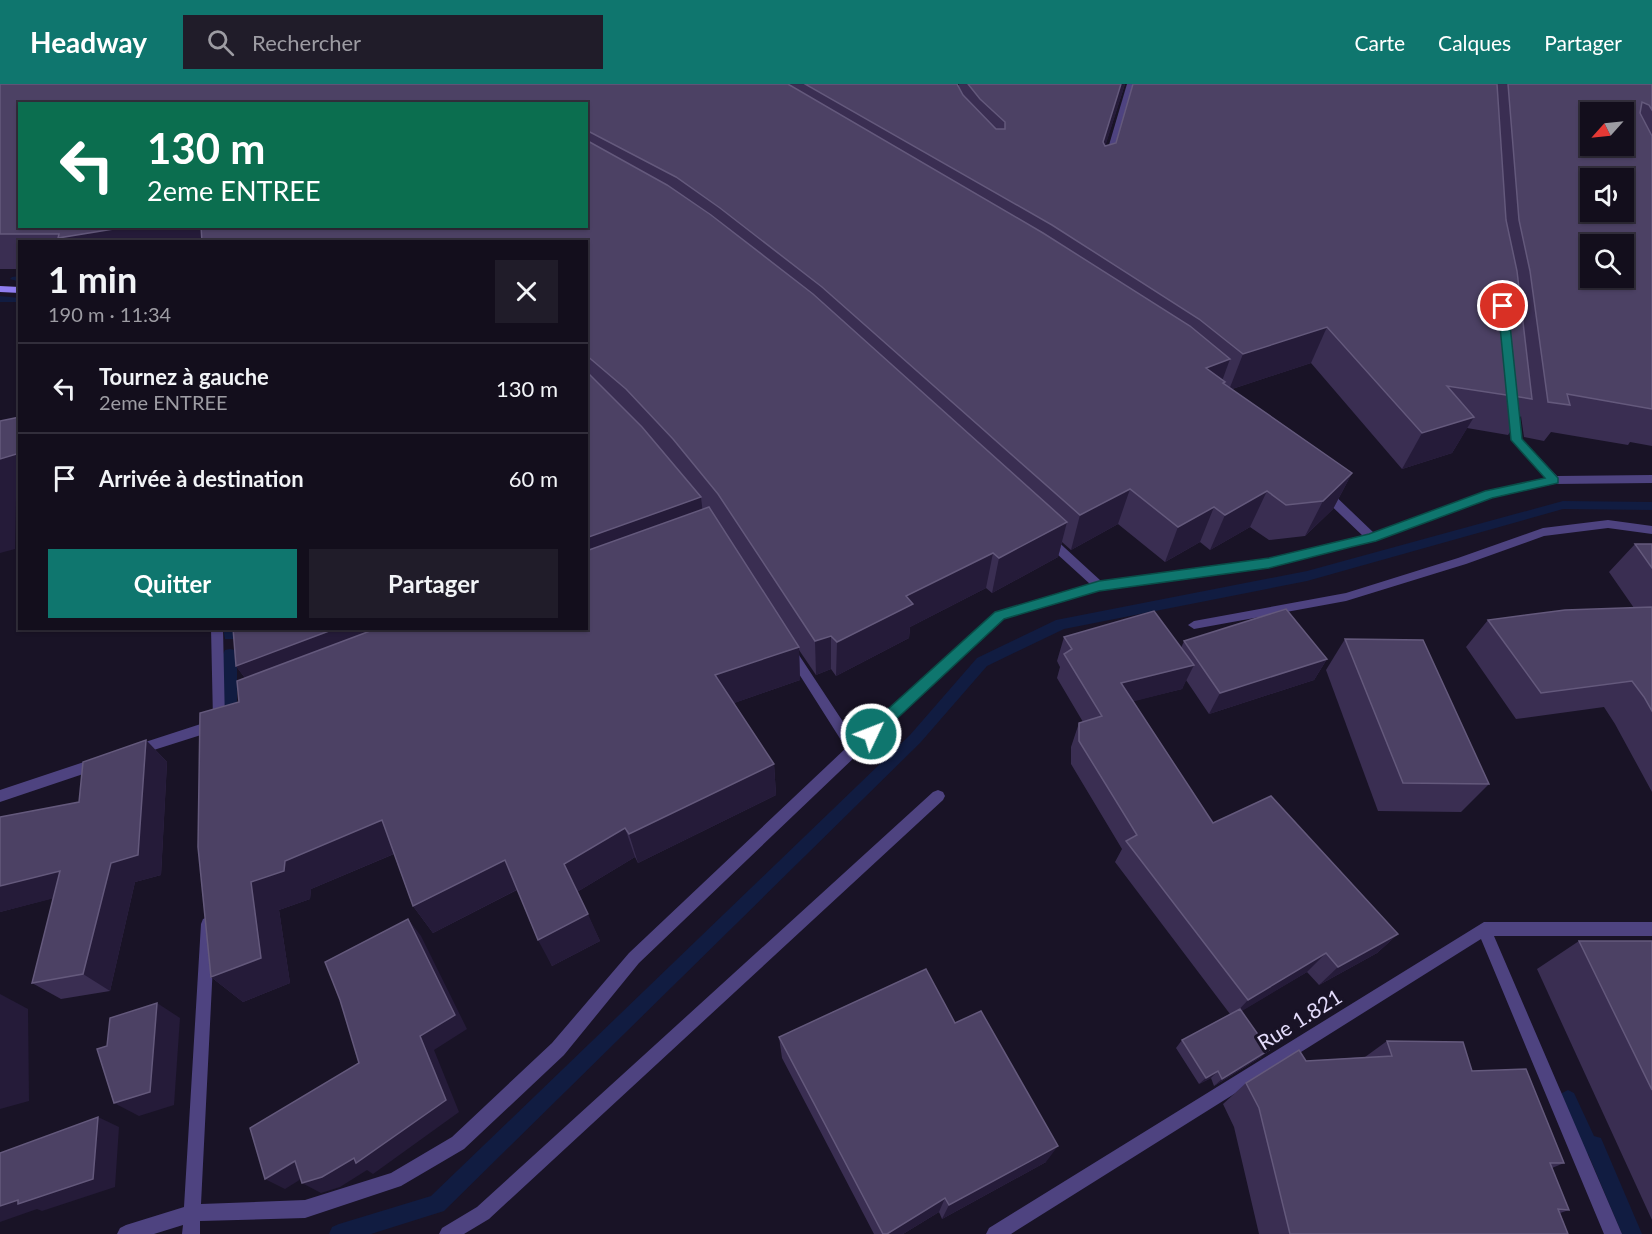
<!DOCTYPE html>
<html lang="fr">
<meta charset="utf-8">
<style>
:root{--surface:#130e1c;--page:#201c29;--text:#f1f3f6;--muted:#9d9ca3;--line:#322e3b;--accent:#0f766e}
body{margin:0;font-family:Lato,sans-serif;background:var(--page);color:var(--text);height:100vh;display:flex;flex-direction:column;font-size:22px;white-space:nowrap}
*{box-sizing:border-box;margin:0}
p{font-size:20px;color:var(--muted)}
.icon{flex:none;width:33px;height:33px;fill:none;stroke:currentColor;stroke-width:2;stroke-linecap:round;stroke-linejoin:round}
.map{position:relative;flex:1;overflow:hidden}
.side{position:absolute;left:18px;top:156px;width:570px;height:390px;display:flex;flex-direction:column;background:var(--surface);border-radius:0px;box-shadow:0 2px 4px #0004,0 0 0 2px var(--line)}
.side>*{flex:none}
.banner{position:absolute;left:18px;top:18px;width:570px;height:126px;border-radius:0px;box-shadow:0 2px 4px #0004,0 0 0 2px var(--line);background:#0b6e4f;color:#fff;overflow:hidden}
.needle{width:39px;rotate:243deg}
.tools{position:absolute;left:1580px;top:18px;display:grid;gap:12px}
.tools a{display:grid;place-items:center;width:54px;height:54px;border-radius:0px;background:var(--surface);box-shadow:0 2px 4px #0004,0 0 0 2px var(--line);font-size:30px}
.pin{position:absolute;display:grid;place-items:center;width:51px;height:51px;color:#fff;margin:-26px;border:3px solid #fff;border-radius:50%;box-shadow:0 2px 6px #0007}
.me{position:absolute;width:66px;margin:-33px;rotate:47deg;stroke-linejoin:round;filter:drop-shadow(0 0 4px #0008)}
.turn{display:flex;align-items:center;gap:21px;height:126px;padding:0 30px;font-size:27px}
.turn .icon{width:78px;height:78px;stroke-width:2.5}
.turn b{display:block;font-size:42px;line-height:51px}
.round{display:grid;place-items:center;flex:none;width:63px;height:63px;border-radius:0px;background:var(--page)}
.summary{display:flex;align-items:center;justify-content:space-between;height:102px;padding:0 30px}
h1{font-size:36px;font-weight:700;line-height:45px}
.cta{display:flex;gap:12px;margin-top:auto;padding:12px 30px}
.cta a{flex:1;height:69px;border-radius:0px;background:var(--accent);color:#fff;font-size:24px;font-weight:700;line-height:69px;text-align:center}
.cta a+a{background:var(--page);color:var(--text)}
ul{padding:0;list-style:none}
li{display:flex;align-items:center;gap:18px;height:90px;padding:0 30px;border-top:2px solid var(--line)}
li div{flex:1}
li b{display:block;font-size:22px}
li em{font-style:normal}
header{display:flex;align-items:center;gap:36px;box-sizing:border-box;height:84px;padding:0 30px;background:var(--accent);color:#fff}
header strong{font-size:28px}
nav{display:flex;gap:33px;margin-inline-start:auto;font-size:21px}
.search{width:420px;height:54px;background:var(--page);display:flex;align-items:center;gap:15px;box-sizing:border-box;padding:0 21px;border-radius:0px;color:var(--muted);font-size:22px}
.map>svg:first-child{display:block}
</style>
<header>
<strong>Headway</strong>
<div class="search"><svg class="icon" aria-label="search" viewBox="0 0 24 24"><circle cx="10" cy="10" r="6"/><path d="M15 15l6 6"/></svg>Rechercher</div>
<nav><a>Carte</a><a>Calques</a><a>Partager</a></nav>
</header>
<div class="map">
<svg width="1652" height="1150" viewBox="0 0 1652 1150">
<rect width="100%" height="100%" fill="#191326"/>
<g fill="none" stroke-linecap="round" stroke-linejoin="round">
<g fill="#111c41" fill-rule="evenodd">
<polygon points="20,192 20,198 10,195 12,193"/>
<polygon points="0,212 20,214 20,218 0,218"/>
<polygon points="1563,417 1652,418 1652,426 1563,425 1307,497 1064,545 987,582 920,659 444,1127 371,1150 329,1150 332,1143 339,1140 431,1112 910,651 977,574 1056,536 1307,487"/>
<polygon points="223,544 237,544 235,555 225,555"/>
<polygon points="230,565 235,566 237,570 237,623 235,627 225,627 223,623 223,570 225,566"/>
<polygon points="1568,1006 1574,1009 1594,1052 1601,1054 1642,1150 1622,1150 1588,1070 1582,1068 1559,1015 1562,1009"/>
</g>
<g fill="#4e4380" fill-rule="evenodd">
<polygon points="1127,0 1133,0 1111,76 1104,78"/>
<polygon points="1514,323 1519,326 1521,354 1557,392 1652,391 1652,399 1554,400 1491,413 1372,458 1269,483 1099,506 1004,535 859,669 639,879 564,971 464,1065 401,1102 305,1134 200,1137 200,1150 182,1150 183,1141 154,1150 117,1150 120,1144 126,1141 184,1123 201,840 203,835 208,833 213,835 215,840 201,1120 305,1116 391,1089 452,1053 552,959 629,869 846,664 787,571 785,568 787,565 795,565 855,656 996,529 1090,500 1045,459 1044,456 1045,453 1053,453 1101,497 1269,475 1363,452 1320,411 1319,408 1320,405 1328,405 1374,449 1485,407 1546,394 1511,355 1509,326"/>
<polygon points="1608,436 1652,442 1652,450 1608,444 1544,452 1466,480 1346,517 1194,545 1188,541 1194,537 1346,509 1458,474 1543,444"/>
<polygon points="211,544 223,544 225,640 223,644 138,671 133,670 132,666 133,662 213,636"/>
<polygon points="96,674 101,676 102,680 101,684 0,718 0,706"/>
<polygon points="938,706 943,708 945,712 943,716 489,1135 464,1150 439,1150 442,1144 477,1123 933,708"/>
<polygon points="1484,838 1652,838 1652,852 1494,852 1622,1150 1604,1150 1481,855 1011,1150 986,1150 989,1144"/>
</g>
<polygon fill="#907ef0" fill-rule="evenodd" points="0,202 20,203 20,209 0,208"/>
</g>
<g fill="#3a2e52" fill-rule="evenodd">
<path d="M0 0H957L958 3 959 0H1125L1105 62 1116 59 1133 0H1652V362L1630 358 1628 361 1551 348 1544 357 1524 353 1521 332 1508 351 1467 344 1452 369 1402 385 1311 279 1232 305 1352 389 1333 425 1305 452 1269 456 1250 443 1210 466 1200 458 1165 478 1118 440 1071 466 1062 458 1058 473 992 509 986 504 910 543 909 554 836 592 831 585 816 591 799 566 800 596 734 619 774 680 776 711 638 779 635 773 577 808 600 857 552 882 517 806 433 849 413 822 394 770 311 805 310 815 279 826 290 899 243 918 211 893 239 618 245 594 236 582 586 544V158H20V185H0ZM20 20H586V142H20Z"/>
<polygon points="1635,460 1652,460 1652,708 1615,640 1604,623 1516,635 1466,563 1488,536 1634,524 1609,488"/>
<polygon points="1064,553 1181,564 1184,557 1327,575 1314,596 1209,630 1186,596 1182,605 1133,617 1213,739 1398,850 1377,869 1319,901 1307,888 1241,927 1261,973 1214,1002 1211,994 1199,1000 1176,964 1182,956 1230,930 1115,778 1122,765 1071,680 1071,663 1079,639 1083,638 1057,594 1060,583 1057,577"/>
<polygon points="1345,555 1489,700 1461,728 1378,727 1326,586"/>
<polygon points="146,656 167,678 161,791 135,798 110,907 61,915 32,899 53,814 0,828 0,733 79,718"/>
<polygon points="1579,857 1652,857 1652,1136 1537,885"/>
<polygon points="955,939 1046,1078 942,1135 939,1128 903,1150 874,1150 782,974 779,953"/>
<polygon points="1387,957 1472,987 1564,1079 1552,1084 1569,1126 1560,1129 1568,1150 1259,1150 1234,1043 1223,1020 1246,999 1306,977 1365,973"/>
</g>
<g fill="#251b39">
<polygon points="1121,0 1125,0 1096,91 1103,58"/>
<polygon points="132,142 206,142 214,158 61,158 58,154"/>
<polygon points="1327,243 1311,279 1229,306 1243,270"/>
<polygon points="1230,275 1217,311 1206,284"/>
<polygon points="1474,333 1452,369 1402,385 1422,349"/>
<polygon points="20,369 20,413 16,414 15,465 0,469 0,375"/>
<polygon points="1352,389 1333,425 1305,452 1323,417"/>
<polygon points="1130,405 1118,440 1071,466 1080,431"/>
<polygon points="1267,407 1250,443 1210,466 1225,431"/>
<polygon points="701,413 705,448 586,492 586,454"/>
<polygon points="1214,423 1200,458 1165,478 1178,443"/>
<polygon points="1067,438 1058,473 992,509 999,474"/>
<polygon points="993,469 986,504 910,543 909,554 836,592 837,558 906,512"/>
<polygon points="337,544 446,544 261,615 236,582"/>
<polygon points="831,552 831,585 816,591 815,557"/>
<polygon points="799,563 800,596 720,624 715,591"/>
<polygon points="1327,575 1314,596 1209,630 1220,609"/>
<polygon points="1194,581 1182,605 1112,623 1121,599"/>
<polygon points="146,656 167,678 161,791 135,798 110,907 83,890 111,779"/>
<polygon points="774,680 776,711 638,779 629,750"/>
<polygon points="382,736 403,766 311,805 310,815 279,826 290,899 243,918 211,893 251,798 285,777"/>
<polygon points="625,744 635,773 577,808 564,780"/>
<polygon points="505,776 520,804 433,849 413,822"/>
<polygon points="60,787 86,806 0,828 0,802"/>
<polygon points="588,830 600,857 552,882 538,856"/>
<polygon points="408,835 421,852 467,945 434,966 459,1028 373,1090 367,1086 340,1103 321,1109 302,1099 420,952"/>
<polygon points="1398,850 1377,869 1319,901 1338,883"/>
<polygon points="1326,869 1307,888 1232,933 1248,916"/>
<polygon points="0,910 28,925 29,1017 0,1025"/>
<polygon points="157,919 180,934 174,1021 139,1032 114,1019"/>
<polygon points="1269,966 1261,973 1214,1002 1222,995"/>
<polygon points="1218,987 1211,994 1199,1000 1206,994"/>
<polygon points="98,1033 119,1043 115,1103 42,1127 37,1125 0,1138 0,1122"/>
<polygon points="1058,1062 1046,1078 942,1135 949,1121"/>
<polygon points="295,1077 314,1087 285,1105 265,1095"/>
<polygon points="945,1114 939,1128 903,1150 887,1150"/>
</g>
<g fill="#4c4164" stroke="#64597c" stroke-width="1.5" fill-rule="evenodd">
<polygon points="0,0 788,0 1043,149 1190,242 1230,275 1206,284 1225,298 1223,299 1352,389 1323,417 1286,421 1267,407 1225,431 1214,423 1178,443 1130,405 1080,431 822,203 720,124 676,93 586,46 586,20 20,20 20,142 132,142 58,154 59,150 0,150"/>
<polygon points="805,0 957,0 963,11 996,45 1005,45 1005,38 980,15 968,0 1121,0 1103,58 1105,62 1116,59 1133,0 1497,0 1506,136 1517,187 1532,315 1447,302 1474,333 1422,349 1327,243 1243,270 1199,235 1052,141"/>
<path d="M1508 0H1652V26L1649 21 1642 18 1640 29 1652 52V325L1567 310 1570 321 1548 318 1530 187 1519 136ZM1590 28H1623V62H1590ZM1590 94H1623V128H1590ZM1590 160H1623V194H1590Z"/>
<polygon points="586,56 667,101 711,131 813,210 1067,438 999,474 993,469 906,512 913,520 837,558 831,552 815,557 718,410 673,355 626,305 586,271 586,158 202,158 201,142 586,142"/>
<polygon points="586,287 642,343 701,413 586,454"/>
<polygon points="20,333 20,369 0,375 0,337"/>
<polygon points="709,423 799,563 715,591 774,680 629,750 625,744 564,780 588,830 538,856 505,776 413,822 382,736 285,777 284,787 251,798 261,874 211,893 198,763 200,629 239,618 237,597 378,544 586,544 586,467"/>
<polygon points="1635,460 1652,460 1652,484"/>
<polygon points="1652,523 1652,627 1644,613 1632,597 1541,609 1488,536 1565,526"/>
<polygon points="1286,525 1327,575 1220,609 1184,557"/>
<polygon points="1154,527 1194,581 1121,599 1213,739 1271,712 1398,850 1338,883 1326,869 1248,916 1126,757 1137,751 1079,657 1079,639 1102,632 1064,570 1072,565 1064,553"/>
<polygon points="233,544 337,544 236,582"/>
<polygon points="1345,555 1423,556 1489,700 1403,699"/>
<polygon points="146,656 138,771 111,779 83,890 32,899 60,787 0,802 0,733 79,718 83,678"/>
<polygon points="408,835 455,931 420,952 446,1016 356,1079 354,1074 322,1093 302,1099 295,1077 265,1095 250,1044 359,979 340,916 325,878"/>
<polygon points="1579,857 1652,857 1652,1006"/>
<polygon points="926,885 955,939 981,927 1058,1062 949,1121 945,1114 887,1150 883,1150 779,953"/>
<polygon points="157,919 150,1008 114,1019 97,965 107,962 110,934"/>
<polygon points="1240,925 1269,966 1222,995 1218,987 1206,994 1182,956"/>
<polygon points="1387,957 1463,958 1472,987 1526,985 1564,1079 1550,1079 1569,1126 1558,1125 1568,1150 1290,1150 1259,1024 1246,999 1299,966 1306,977 1392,972"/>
<polygon points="98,1033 93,1095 18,1120 18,1116 0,1122 0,1069"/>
</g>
<polygon fill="#0f766e" stroke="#0a4d48" stroke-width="1.5" points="1503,219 1508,222 1522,355 1558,394 1558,399 1492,414 1376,457 1351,463 1269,484 1099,507 1004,535 876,654 866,654 864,650 866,645 995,528 1099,497 1269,474 1369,450 1485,407 1545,394 1511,356 1498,222"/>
<g text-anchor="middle" stroke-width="6" stroke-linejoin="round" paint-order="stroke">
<g font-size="21" fill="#e4dcfb" stroke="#191326">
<text transform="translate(1300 936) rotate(-32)" y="7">Rue 1.821</text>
</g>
</g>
</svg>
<div class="tools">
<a><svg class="needle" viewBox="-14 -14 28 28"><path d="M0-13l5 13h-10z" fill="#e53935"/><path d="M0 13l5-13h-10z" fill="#9d9ca3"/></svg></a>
<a><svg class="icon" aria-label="sound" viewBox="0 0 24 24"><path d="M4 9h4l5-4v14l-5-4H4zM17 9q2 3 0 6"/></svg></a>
<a><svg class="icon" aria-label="search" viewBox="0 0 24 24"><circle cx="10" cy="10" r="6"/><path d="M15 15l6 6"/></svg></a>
</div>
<div class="pin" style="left:1503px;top:222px;background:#d93025"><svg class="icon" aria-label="arrive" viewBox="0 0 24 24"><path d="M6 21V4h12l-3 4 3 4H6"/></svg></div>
<svg class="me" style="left:871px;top:650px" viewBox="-20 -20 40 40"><circle r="17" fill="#0f766e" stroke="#fff" stroke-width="3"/><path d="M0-11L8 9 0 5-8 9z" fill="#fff"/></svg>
<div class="banner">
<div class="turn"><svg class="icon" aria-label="left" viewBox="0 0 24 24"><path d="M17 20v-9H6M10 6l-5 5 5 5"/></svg><div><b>130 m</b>2eme ENTREE</div></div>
</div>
<section class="side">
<div class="summary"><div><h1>1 min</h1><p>190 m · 11:34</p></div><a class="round"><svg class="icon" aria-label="close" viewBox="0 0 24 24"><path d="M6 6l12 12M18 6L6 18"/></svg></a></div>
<ul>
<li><svg class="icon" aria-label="left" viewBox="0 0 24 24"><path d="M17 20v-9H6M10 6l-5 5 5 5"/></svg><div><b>Tournez à gauche</b><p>2eme ENTREE</p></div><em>130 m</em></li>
<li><svg class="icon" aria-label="arrive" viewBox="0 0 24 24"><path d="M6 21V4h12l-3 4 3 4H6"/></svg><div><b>Arrivée à destination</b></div><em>60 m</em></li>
</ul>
<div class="cta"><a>Quitter</a><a>Partager</a></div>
</section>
</div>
